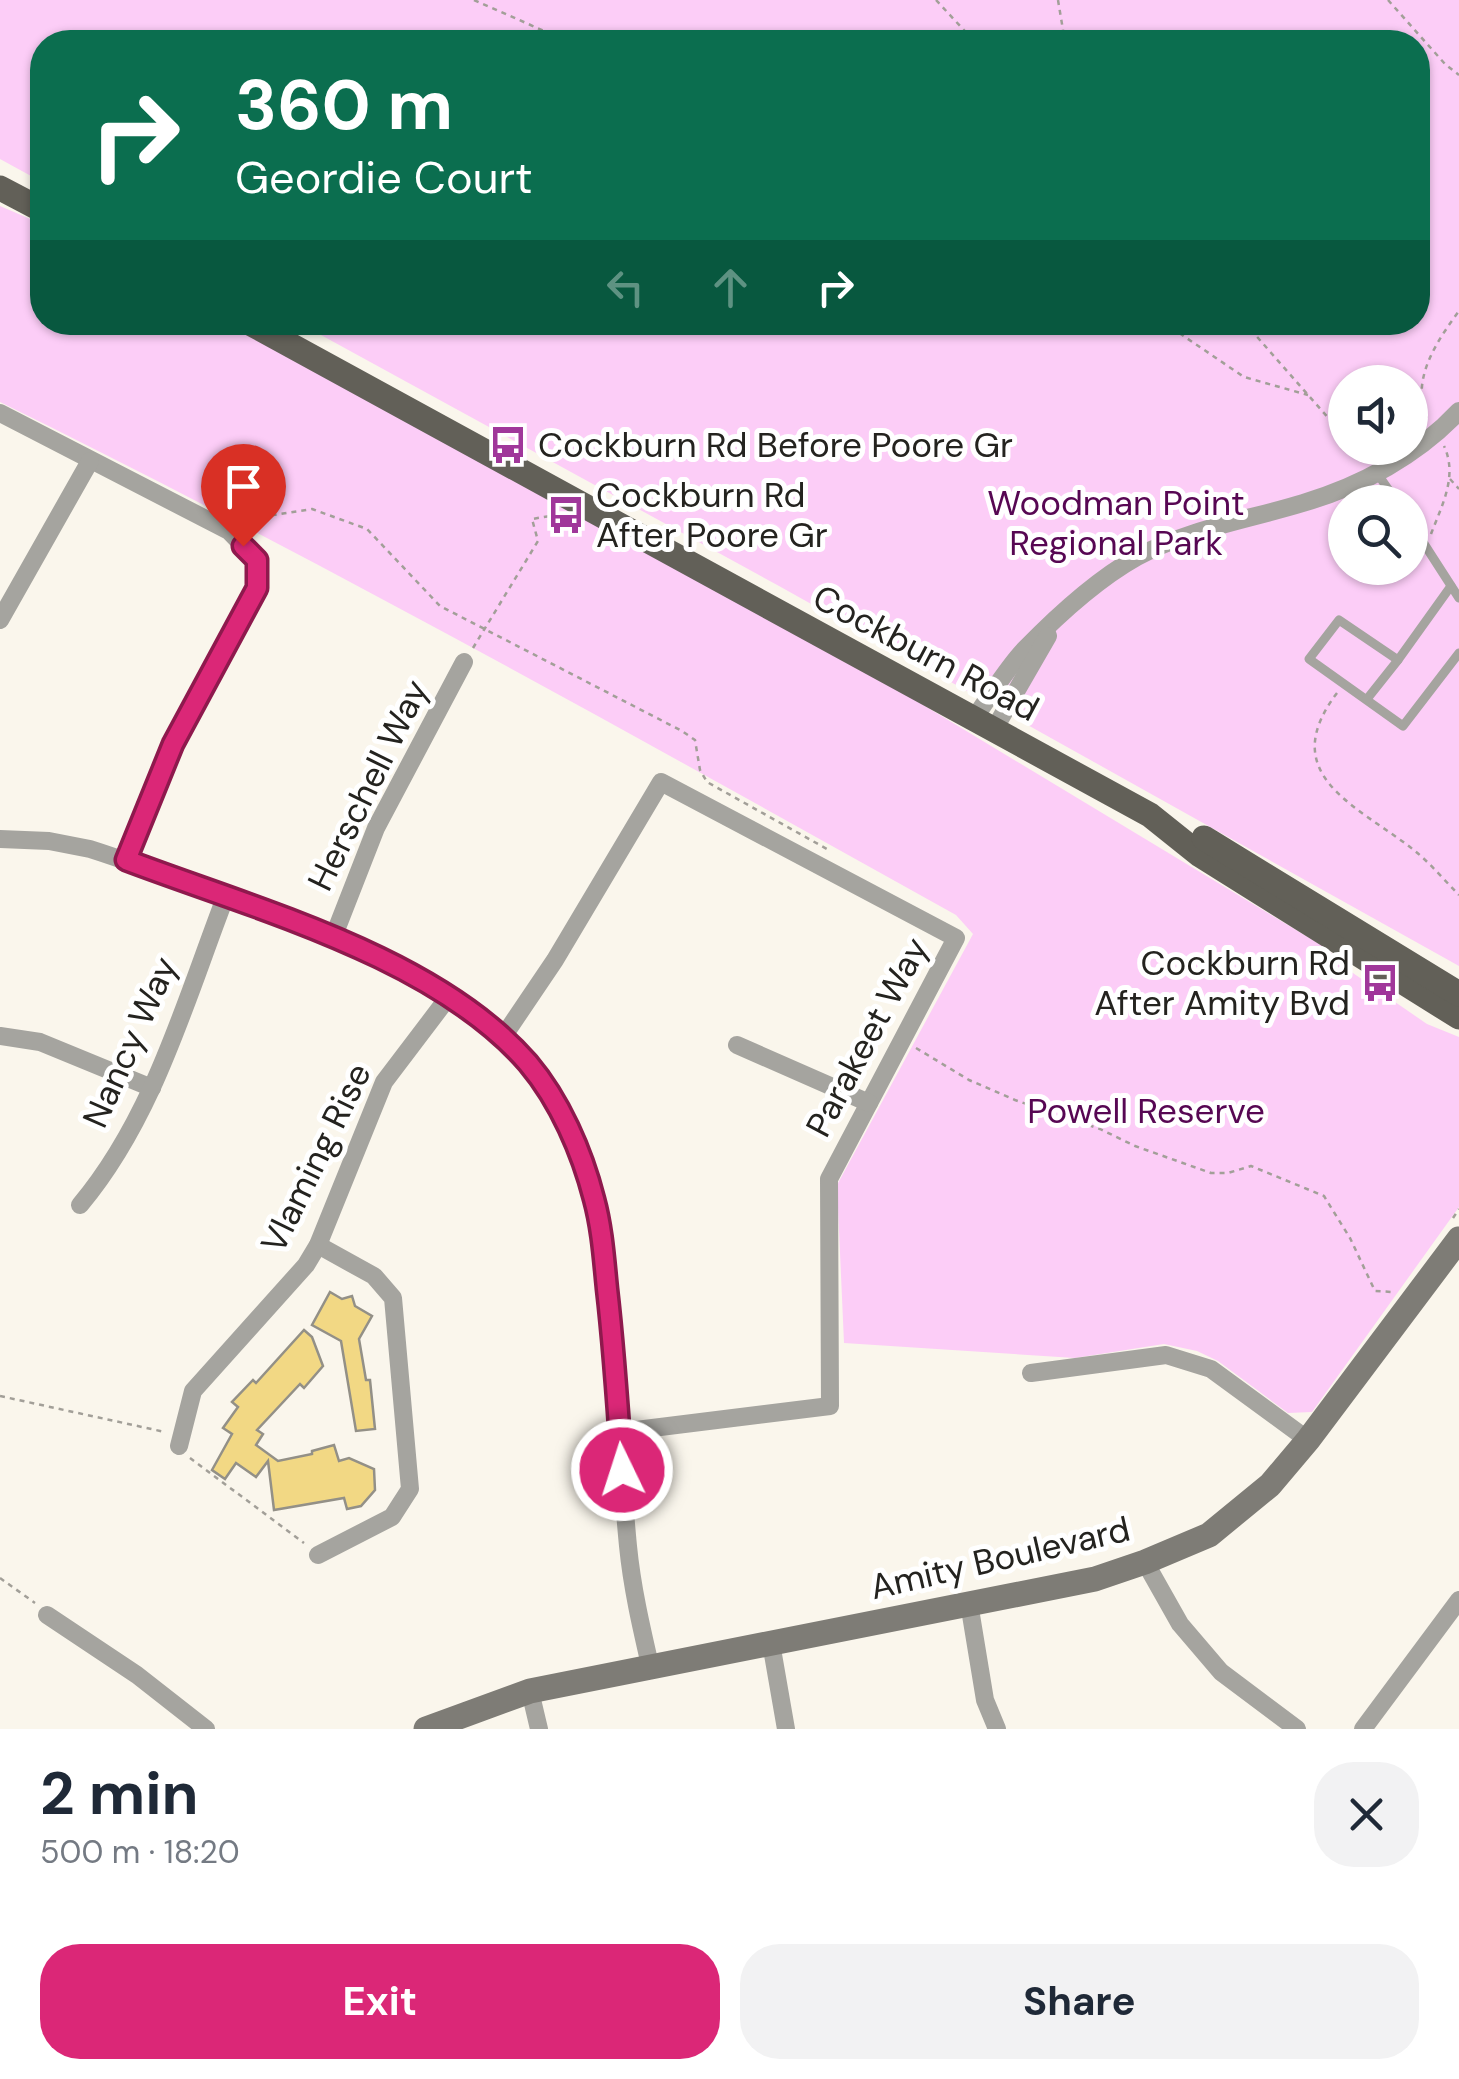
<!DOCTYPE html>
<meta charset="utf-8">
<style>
:root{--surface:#fff;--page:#f2f2f3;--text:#1f2937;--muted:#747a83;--accent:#db2777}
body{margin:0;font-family:"DM Sans",sans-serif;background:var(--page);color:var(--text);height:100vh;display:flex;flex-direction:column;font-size:38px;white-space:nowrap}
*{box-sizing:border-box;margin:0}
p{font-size:32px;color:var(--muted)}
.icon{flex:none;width:55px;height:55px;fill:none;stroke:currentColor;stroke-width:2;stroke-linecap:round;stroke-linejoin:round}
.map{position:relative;height:1729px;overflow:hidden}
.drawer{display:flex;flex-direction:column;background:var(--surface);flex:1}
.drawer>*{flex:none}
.top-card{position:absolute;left:30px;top:30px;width:1400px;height:305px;border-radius:40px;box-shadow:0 2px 8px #0004;background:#0b6e4f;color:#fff;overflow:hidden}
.fabs{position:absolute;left:1328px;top:365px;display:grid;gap:20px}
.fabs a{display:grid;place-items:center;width:100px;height:100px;border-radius:50%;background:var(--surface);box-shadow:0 2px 8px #0004;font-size:50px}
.pin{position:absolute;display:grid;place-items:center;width:85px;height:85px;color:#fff;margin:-102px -42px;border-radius:50% 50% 50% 0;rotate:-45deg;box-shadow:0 0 10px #0007}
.pin .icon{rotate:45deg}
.me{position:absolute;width:110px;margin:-55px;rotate:356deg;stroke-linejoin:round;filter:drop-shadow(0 0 8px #0008)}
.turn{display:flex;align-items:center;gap:35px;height:210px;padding:0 40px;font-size:45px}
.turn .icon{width:130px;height:130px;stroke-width:2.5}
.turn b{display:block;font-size:70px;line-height:85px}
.lanes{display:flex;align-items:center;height:95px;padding:0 40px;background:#0003;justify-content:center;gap:50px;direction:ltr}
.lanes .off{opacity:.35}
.round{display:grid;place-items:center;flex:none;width:105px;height:105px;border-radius:40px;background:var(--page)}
.head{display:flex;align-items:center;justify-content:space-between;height:170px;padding:0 40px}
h1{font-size:60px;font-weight:700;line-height:75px}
.action{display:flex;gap:20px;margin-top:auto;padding:20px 40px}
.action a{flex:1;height:115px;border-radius:40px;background:var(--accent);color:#fff;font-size:40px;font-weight:700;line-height:115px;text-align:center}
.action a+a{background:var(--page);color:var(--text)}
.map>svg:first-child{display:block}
</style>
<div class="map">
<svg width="1459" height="1729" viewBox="0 0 1459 1729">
<rect width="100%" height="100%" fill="#faf6ec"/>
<g fill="#fccdf7" fill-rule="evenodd">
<path d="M0 0H1459V966L779 586 299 323 1418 322V42H42V182L0 159ZM1345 382H1410V448H1345ZM1345 502H1410V568H1345Z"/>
<path d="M0 206 42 224V322L225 323 915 700 1326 948 1350 971 1427 1024 1459 1037V1207L1312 1412 1288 1413 1218 1361 1197 1351 1164 1344 1075 1358 844 1343 837 1185 973 934 956 915C640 739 325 562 0 402Z"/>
</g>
<g fill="#f2d884" stroke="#939087" stroke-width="2.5">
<polygon points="330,1292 342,1299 352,1296 355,1306 372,1316 359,1339 366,1380 370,1380 375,1429 356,1431 341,1341 312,1325"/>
<polygon points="304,1330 312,1337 323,1366 304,1388 300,1384 257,1430 263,1434 256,1445 278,1461 312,1454 312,1451 334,1445 339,1461 349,1458 374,1469 375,1490 361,1506 347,1509 344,1498 274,1510 268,1461 256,1477 236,1463 225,1479 212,1470 232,1434 223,1428 238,1407 232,1402 253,1380 256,1383"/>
</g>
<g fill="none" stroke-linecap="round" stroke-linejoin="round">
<g stroke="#a29f98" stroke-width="2.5" stroke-dasharray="5 5" stroke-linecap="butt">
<polyline points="474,0 569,42"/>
<polyline points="936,0 975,42"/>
<polyline points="1058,0 1065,42"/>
<polyline points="1388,0 1445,64 1459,75"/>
<polyline points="1163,322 1244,377 1308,395"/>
<polyline points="1244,322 1345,437"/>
<path d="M1427 418C1410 380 1437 341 1459 311"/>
<polyline points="1354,448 1363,458"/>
<polyline points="1450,479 1459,489"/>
<polyline points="242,520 312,509 367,529 440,606 682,731 695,740 700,770 707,782 827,849"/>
<path d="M1431 534C1442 505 1458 476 1444 446"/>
<polyline points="473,648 538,541 532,519 556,515"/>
<path d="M1337 693C1274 776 1359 806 1415 851 1431 864 1445 881 1459 895"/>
<polyline points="916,1048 969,1080 1015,1100 1100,1129 1135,1146 1211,1173 1228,1173 1251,1166 1324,1196 1350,1238 1375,1291 1392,1292"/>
<polyline points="1453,1218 1459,1209"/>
<polyline points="0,1396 165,1432"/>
<polyline points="190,1458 304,1543"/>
<polyline points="0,1578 35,1603"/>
</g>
<g stroke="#a5a49f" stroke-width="9">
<polyline points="1377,473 1397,502"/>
<polyline points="1410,522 1459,598"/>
<polyline points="1451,586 1398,660 1339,620 1309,659 1403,726 1459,653"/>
<polyline points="1367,699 1398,660"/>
</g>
<g stroke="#a5a49f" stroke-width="18">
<polyline points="0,413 229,531 257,560 257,588 173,744 126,860"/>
<polyline points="0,620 90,461"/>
<path d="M975 717C991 695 1006 669 1025 649 1057 616 1096 580 1137 557 1189 529 1247 520 1303 503 1361 486 1418 455 1459 411"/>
<polyline points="995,728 1048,636"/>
<path d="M0 839 49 841 90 849C150 868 209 892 268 914 399 963 520 1010 577 1149 588 1177 597 1206 602 1236 616 1339 618 1443 628 1546 632 1587 641 1626 650 1665"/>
<polyline points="333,938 376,828 464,662"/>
<polyline points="0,1036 40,1042 152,1088"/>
<polyline points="503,1037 555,960 661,782 956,938 829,1179 830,1406 620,1432"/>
<polyline points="737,1045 869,1103"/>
<path d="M80 1205C153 1118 185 1002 225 898"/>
<polyline points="318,1245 374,1276 393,1298 410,1489 392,1517 318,1555"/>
<polyline points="1031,1373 1166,1355 1211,1369 1308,1440"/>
<polyline points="179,1446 193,1391 306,1265 318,1245 384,1082 450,995"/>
<polyline points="1145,1562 1180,1624 1221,1672 1297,1729"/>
<polyline points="969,1603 985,1700 997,1729"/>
<polyline points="47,1615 137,1675 206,1729"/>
<polyline points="771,1643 786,1729"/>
<polyline points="530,1691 539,1729"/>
<polyline points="1363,1729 1459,1600"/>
</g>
<polyline stroke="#7e7c76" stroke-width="25" points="426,1729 530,1691 1095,1579 1145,1562 1209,1535 1270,1485 1308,1440 1459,1239"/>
<g stroke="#626058" stroke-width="25">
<polyline points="0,188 42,210"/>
<polyline points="248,322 1150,815 1200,855 1459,1017"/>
<polyline points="1204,838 1459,994"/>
</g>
</g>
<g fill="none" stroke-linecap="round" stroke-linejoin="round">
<g stroke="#8e194d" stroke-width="25">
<path id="route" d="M243 546 257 560V588L173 744 126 860C255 909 436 957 528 1063 560 1101 582 1152 594 1199 602 1228 604 1259 607 1289 614 1349 618 1410 622 1470"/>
</g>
<use href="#route" stroke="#db2777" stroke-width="18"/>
</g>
<defs>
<g id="bus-bare" transform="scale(3)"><path d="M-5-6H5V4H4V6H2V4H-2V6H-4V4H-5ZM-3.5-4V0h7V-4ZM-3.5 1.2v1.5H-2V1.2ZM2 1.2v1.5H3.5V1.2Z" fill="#a0379a" stroke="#fff" stroke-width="2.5" paint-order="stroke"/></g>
</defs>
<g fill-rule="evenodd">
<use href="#bus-bare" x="508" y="445"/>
<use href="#bus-bare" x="566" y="515"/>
<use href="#bus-bare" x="1380" y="983"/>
</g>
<g text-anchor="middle" stroke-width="10" stroke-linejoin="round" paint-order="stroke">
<g font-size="35" fill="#24231f" stroke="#fff" text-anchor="start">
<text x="538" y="457">Cockburn Rd Before Poore Gr</text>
<text x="596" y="507">Cockburn Rd<tspan x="596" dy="40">After Poore Gr</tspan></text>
<text x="1350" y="975" text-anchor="end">Cockburn Rd<tspan x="1350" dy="40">After Amity Bvd</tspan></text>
</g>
<g font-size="35" fill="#570753" stroke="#fff">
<text x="1116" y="515">Woodman Point<tspan x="1116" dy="40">Regional Park</tspan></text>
<text x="1146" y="1123">Powell Reserve</text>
</g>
<g font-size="35" fill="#24231f" stroke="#fff">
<text transform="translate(926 653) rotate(28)" y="12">Cockburn Road</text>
<text transform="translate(368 785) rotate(-64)" y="12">Herschell Way</text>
<text transform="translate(867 1037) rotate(-62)" y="12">Parakeet Way</text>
<text transform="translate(130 1042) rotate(-66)" y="12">Nancy Way</text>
<text transform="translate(316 1158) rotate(-64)" y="12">Vlaming Rise</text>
<text transform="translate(1000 1558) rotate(-13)" y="12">Amity Boulevard</text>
</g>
</g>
</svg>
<div class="fabs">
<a><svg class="icon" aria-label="sound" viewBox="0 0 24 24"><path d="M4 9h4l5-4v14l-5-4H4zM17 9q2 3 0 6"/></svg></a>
<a><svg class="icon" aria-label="search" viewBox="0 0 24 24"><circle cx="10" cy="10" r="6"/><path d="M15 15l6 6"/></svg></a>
</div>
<div class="pin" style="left:243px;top:546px;background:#d93025"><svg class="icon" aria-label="arrive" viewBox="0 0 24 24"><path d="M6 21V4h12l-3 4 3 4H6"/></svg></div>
<svg class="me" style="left:622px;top:1470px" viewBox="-20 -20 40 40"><circle r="17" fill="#db2777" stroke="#fff" stroke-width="3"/><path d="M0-11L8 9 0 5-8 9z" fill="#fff"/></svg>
<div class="top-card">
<div class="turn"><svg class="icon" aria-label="right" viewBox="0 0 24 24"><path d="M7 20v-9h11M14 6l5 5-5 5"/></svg><div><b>360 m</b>Geordie Court</div></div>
<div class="lanes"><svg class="icon off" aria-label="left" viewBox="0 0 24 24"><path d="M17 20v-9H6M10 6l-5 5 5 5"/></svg><svg class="icon off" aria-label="ahead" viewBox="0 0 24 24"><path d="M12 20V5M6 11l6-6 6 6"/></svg><svg class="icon" aria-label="right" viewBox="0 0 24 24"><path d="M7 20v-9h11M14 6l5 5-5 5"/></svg></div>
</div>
</div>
<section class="drawer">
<div class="head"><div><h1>2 min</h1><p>500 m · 18:20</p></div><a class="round"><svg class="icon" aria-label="close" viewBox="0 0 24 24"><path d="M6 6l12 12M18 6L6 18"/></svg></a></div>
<div class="action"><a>Exit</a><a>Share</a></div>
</section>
